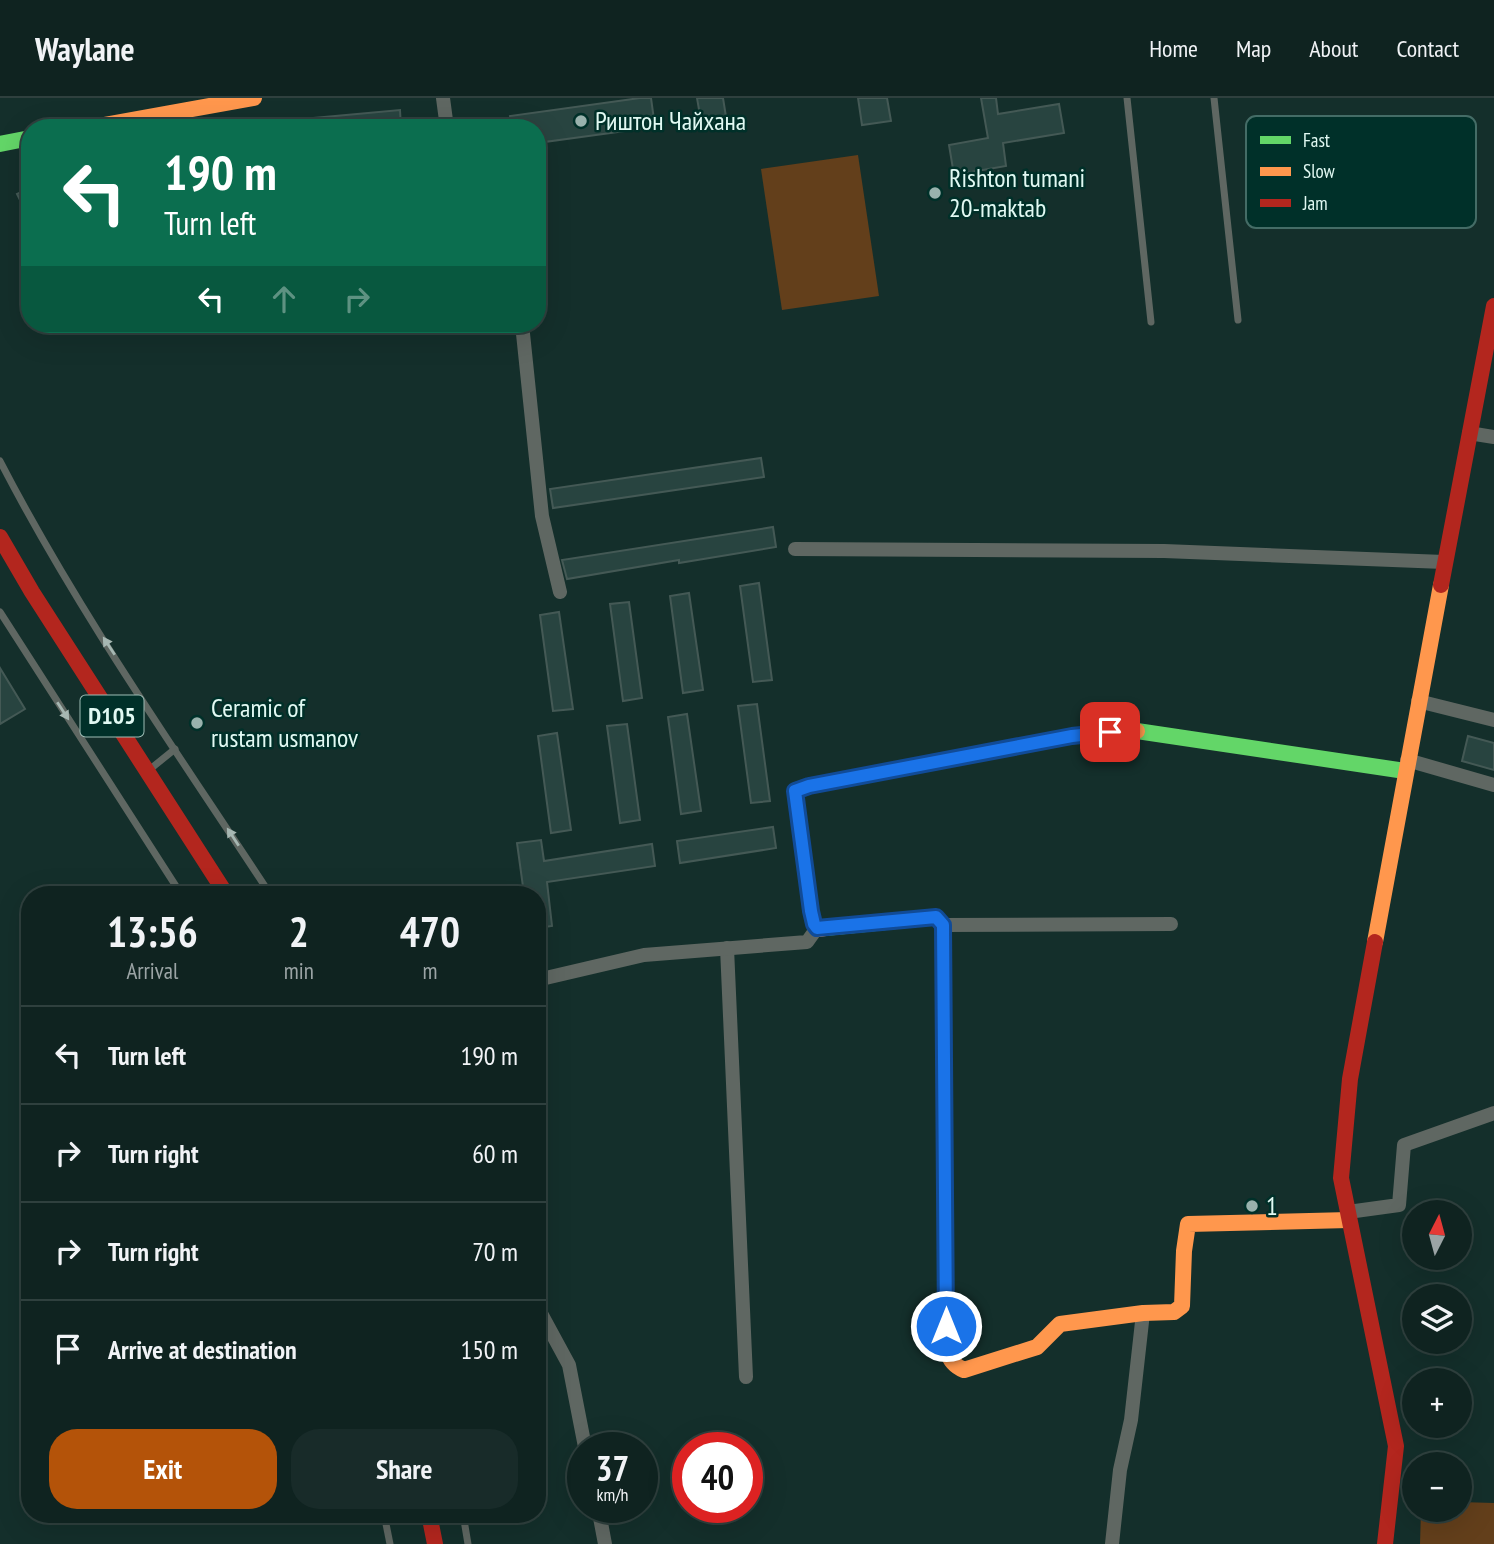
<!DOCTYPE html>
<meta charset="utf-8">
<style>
:root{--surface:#0f2320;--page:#182b29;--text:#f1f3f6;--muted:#9ba4a5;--line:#2f403e;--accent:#b45309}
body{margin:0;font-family:"PT Sans Narrow",sans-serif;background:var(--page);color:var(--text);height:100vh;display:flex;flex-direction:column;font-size:26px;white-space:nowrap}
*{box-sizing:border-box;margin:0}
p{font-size:23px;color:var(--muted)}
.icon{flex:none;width:38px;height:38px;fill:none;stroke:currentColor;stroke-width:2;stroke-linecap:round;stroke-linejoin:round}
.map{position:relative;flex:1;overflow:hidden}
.sheet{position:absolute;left:21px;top:788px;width:525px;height:637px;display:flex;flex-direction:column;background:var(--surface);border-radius:28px;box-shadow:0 7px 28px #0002,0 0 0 2px var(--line)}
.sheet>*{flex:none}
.banner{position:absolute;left:21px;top:21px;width:525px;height:214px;border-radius:28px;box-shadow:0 7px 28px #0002,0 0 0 2px var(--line);background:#0b6e4f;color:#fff;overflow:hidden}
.needle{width:46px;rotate:6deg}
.buttons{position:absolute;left:1402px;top:1102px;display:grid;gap:14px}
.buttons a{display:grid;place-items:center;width:70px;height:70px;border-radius:50%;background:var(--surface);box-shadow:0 7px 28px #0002,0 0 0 2px var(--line);font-size:35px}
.speed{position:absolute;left:567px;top:1334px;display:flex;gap:14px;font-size:35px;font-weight:700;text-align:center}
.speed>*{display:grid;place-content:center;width:91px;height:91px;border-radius:50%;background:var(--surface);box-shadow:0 7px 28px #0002,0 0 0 2px var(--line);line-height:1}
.speed small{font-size:18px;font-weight:400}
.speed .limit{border:10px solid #d22;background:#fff;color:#111}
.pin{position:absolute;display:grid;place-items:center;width:60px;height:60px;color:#fff;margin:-30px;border-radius:14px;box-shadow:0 4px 10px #0006}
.me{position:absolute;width:77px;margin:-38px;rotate:0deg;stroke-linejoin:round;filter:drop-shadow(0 0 5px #0008)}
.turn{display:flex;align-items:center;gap:24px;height:147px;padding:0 28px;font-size:32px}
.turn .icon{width:91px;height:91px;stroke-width:2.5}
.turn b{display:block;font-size:49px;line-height:60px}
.lanes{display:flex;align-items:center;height:66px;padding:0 28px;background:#0003;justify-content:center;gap:35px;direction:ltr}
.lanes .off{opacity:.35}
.eta{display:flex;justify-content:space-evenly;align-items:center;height:119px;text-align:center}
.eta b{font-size:42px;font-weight:800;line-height:49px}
.cta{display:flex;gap:14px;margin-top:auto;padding:14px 28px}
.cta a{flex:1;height:80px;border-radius:28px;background:var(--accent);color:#fff;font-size:28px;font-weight:800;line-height:80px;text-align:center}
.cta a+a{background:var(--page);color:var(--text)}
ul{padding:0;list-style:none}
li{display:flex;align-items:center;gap:21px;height:98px;padding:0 28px;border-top:2px solid var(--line)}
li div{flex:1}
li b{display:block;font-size:26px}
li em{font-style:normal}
header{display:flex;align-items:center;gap:42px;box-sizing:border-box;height:98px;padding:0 35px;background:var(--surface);border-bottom:2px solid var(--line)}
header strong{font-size:33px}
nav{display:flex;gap:38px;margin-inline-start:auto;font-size:24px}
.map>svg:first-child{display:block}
</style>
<header>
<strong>Waylane</strong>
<nav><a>Home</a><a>Map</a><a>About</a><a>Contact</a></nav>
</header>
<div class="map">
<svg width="1494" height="1446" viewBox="0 0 1494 1446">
<rect width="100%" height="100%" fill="#142f2b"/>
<g fill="#633f1b">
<polygon points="858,57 879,198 782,212 761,71"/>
<polygon points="1460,1404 1494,1405 1494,1446 1420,1446 1421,1412 1460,1412"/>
</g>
<g fill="#284440" stroke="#445955" stroke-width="2">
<polygon points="640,0 651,0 655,29 537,45 537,30 512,30 510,18"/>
<polygon points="697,0 723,0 727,25 702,29"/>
<polygon points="858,0 887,0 891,23 862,27"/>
<polygon points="981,0 996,0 998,16 1059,6 1064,35 1003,45 1006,68 954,77 949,47 988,40"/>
<polygon points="400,12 401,30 292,30 292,22"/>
<polygon points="30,90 30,122 17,96"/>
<polygon points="761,360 764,379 553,410 550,391"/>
<polygon points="773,429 776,449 679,465 679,462 567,481 562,462"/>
<polygon points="759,485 772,582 753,584 740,488"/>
<polygon points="689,495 703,592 683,595 670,498"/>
<polygon points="629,504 642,600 623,603 610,506"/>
<polygon points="559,514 573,611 553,613 540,517"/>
<polygon points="0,570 25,611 0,626"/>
<polygon points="757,606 770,703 751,705 738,608"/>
<polygon points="687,616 701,713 681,716 668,619"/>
<polygon points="627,626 640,722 620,725 607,628"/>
<polygon points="557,635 571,732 551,735 538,638"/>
<polygon points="1468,638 1494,645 1494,672 1462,663"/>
<polygon points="773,729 776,750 680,765 677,743"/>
<polygon points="541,742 544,763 652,746 655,768 547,784 552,828 537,830 537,796 524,796 517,745"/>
</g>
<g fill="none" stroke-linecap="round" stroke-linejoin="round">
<g stroke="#5f6762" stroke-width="7">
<polyline points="1127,0 1151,224"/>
<polyline points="1214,0 1238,222"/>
<path d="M0 363C78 514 177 654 270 796"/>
<polyline points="0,514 181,796"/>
<polyline points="149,672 175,651"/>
<polyline points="384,1416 390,1446"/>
<polyline points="463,1416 468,1446"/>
</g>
<g stroke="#5f6762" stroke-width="14">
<polyline points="443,0 447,30"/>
<polyline points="522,226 542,418 560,494"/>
<polyline points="1469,335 1494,339"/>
<polyline points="795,451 1164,453 1444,464"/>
<polyline points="1418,603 1494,622"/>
<polyline points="1407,662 1494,687"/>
<polyline points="943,827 1171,826"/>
<polyline points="727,850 746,1279"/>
<polyline points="537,882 644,857 807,844 817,830"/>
<polyline points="1348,1114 1399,1107 1404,1047 1494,1015"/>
<polyline points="537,1208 569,1267 585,1349"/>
<polyline points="598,1409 605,1446"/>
<polyline points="1112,1446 1120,1372 1131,1322 1143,1215"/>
</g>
<g stroke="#63d668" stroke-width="16">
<polyline points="0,46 30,40"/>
<polyline points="1137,633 1405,673"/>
<polyline points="825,830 936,819 943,827 946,1214"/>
</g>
<g stroke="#ff974d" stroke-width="16">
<polyline points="87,30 254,0"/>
<polyline points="825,830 819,831 814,826 811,813 795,693 809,688 1072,638 1128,632 1137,633"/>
<polyline points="1375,844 1441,487"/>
<path d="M946 1214C946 1236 940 1262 964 1272L1037 1249 1060 1226 1143 1215 1174 1214 1182 1208 1184 1153 1188 1126 1349 1122"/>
</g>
<g stroke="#b3261e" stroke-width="16">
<polyline points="0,439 32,494 226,796"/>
<polyline points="1441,487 1494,208"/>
<polyline points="1375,844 1350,981 1341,1080 1396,1348 1385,1446"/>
<polyline points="429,1416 435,1446"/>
</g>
</g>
<defs><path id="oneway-solid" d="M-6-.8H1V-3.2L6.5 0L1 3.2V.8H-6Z" transform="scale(1.75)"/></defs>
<g fill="#a6b7b2">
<use href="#oneway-solid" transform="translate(109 548) rotate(-123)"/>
<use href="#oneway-solid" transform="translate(63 613) rotate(57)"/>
<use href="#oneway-solid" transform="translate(233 739) rotate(-123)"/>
</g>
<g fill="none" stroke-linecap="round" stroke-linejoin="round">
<g stroke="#114b97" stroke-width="18">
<polyline id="route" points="946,1228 943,827 936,819 817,830 814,826 811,813 795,693 809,688 1072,638 1110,634"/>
</g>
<use href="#route" stroke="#1a73e8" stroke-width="12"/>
</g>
<g fill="#99b2ad" stroke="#003029" stroke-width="2.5">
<circle cx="581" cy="23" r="7"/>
<circle cx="935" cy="95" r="7"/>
<circle cx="197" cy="625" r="7"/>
<circle cx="1252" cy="1108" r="7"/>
</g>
<g text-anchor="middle" stroke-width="5" stroke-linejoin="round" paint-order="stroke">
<rect fill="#003029" stroke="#9ebdb6" stroke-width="2" x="80.5" y="597.5" width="63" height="41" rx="5"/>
<g font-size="24" font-weight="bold" fill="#e1f9f3">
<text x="112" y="626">D105</text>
</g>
<g font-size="26" fill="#e1f9f3" stroke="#003029" text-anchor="start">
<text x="595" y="32">Риштон Чайхана</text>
<text x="949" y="89">Rishton tumani<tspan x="949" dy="30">20-maktab</tspan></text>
<text x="211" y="619">Ceramic of<tspan x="211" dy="30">rustam usmanov</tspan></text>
<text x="1266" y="1117">1</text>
</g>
</g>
<rect x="1246" y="18" width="230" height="112" rx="10" fill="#003029" stroke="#446c66" stroke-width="2"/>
<rect x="1260" y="38" width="31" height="8" fill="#63d668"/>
<rect x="1260" y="69" width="31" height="9" fill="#ff974d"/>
<rect x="1260" y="101" width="31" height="8" fill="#b3261e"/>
<g font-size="19" fill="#e1f9f3">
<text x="1303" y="49">Fast</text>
<text x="1303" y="80">Slow</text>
<text x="1303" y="112">Jam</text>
</g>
</svg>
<div class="buttons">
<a><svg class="needle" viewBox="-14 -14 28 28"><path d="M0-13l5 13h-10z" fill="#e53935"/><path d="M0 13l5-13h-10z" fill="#9ba4a5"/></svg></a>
<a><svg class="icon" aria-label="layers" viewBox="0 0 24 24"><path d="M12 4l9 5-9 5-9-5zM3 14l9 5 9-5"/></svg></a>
<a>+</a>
<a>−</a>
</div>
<div class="speed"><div>37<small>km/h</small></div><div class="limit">40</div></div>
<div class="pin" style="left:1110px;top:634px;background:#d93025"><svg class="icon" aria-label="arrive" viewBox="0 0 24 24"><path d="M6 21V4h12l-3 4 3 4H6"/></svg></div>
<svg class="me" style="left:946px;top:1228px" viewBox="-20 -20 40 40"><circle r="17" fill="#1a73e8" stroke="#fff" stroke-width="3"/><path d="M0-11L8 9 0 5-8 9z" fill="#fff"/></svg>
<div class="banner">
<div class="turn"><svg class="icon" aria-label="left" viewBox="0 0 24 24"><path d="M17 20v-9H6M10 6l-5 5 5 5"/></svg><div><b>190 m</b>Turn left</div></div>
<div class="lanes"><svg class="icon" aria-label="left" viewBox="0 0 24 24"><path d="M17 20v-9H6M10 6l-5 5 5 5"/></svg><svg class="icon off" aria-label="ahead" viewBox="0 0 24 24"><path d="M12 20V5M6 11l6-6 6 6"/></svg><svg class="icon off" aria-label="right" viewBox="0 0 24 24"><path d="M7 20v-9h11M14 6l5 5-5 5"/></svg></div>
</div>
<section class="sheet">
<div class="eta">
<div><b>13:56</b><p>Arrival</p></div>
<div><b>2</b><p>min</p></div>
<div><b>470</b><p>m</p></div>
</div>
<ul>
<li><svg class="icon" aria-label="left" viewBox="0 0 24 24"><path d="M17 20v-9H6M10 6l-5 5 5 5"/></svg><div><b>Turn left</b></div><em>190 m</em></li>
<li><svg class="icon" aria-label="right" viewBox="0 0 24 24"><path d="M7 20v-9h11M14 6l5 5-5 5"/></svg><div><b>Turn right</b></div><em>60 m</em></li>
<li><svg class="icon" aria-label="right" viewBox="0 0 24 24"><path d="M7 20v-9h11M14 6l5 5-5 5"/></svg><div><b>Turn right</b></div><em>70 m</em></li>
<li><svg class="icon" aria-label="arrive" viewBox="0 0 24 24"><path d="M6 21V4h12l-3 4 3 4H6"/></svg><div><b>Arrive at destination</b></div><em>150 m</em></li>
</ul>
<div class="cta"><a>Exit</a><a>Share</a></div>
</section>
</div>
